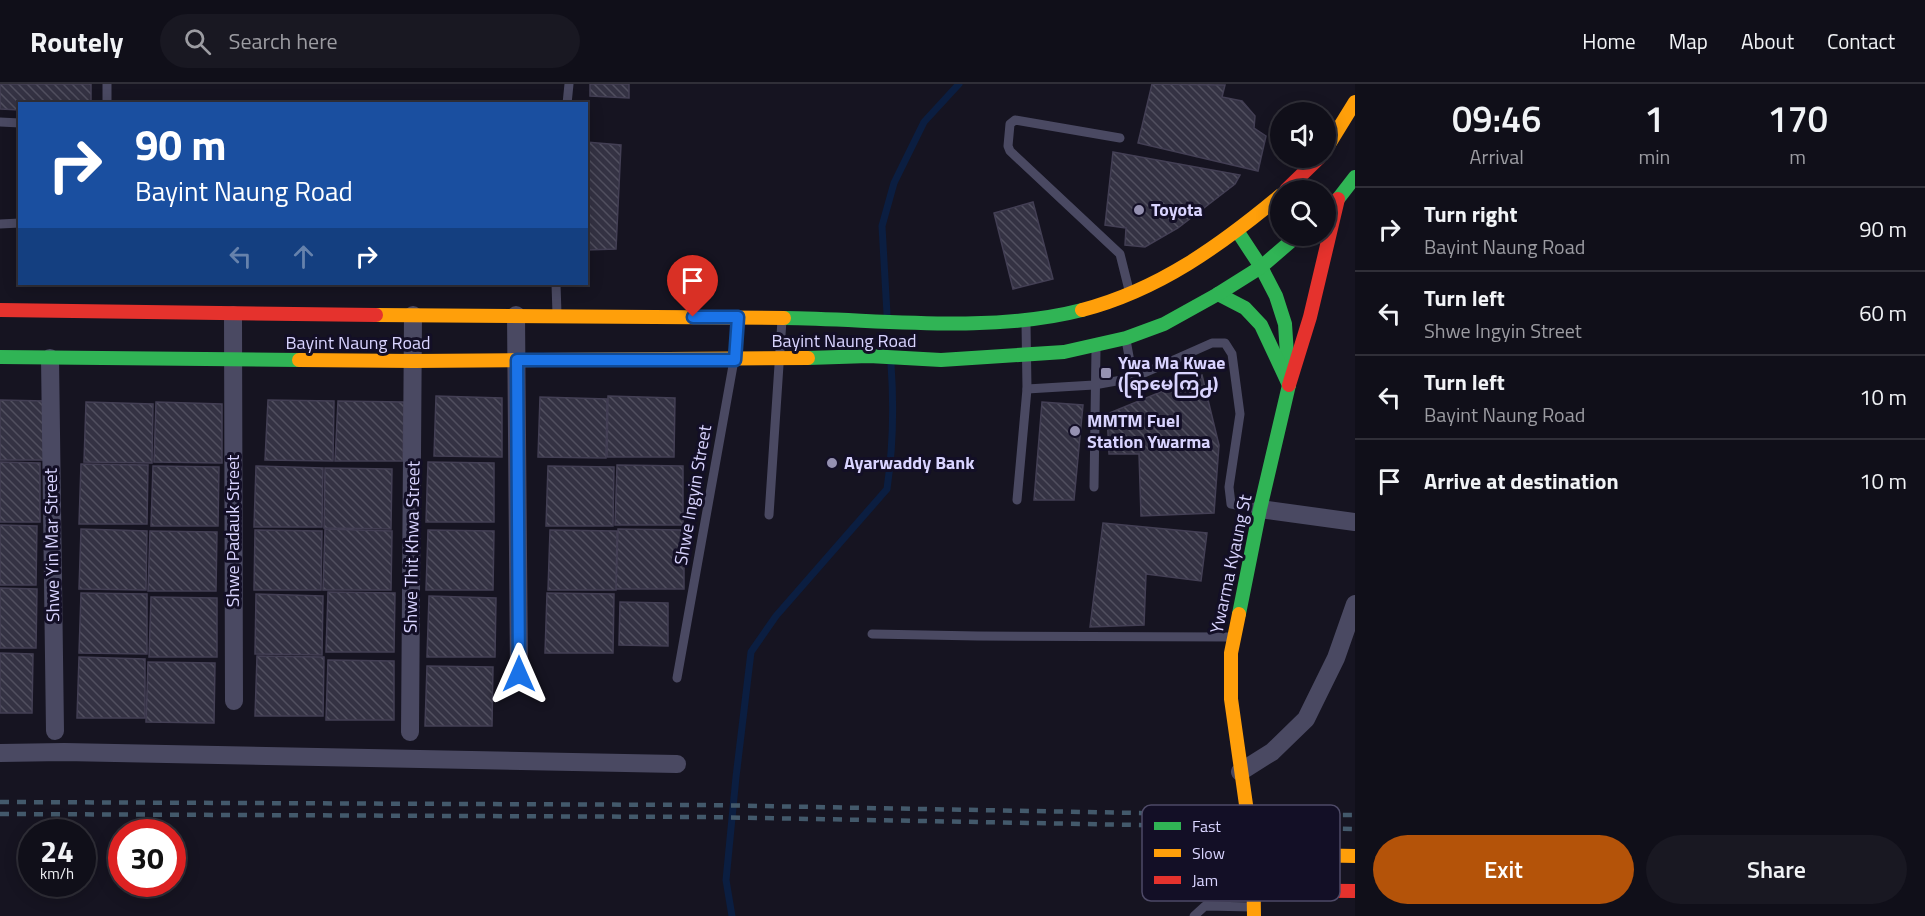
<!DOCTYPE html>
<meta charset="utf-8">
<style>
:root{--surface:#100f19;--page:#191822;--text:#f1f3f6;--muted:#9c9ca2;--line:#302f38;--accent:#b45309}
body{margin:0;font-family:"Titillium Web","Noto Sans Myanmar",sans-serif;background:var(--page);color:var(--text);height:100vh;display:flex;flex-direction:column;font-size:22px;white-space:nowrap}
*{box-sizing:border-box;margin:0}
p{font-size:20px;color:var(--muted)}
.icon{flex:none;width:33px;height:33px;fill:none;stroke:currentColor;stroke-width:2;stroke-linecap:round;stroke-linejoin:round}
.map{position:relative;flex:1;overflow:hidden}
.details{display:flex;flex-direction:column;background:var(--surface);width:570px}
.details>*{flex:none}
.hud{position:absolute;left:18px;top:18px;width:570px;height:183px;border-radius:0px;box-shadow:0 3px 15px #0003,0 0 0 2px var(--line);background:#1a4fa0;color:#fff;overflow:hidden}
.fabs{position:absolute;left:1270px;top:18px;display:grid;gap:12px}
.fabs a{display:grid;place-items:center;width:66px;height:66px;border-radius:50%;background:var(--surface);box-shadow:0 3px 15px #0003,0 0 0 2px var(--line);font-size:30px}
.speed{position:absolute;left:18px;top:735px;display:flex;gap:12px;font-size:30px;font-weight:700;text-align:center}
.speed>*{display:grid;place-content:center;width:78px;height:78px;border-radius:50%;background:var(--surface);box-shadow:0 3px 15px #0003,0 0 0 2px var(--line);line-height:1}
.speed small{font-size:15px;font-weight:400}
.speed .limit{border:9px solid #d22;background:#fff;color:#111}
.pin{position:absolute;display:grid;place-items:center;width:51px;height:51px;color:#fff;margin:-62px -26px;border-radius:50% 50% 50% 0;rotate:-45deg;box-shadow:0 0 6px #0007}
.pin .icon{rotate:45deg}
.me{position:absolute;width:66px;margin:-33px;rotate:0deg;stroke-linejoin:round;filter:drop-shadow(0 0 4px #0008)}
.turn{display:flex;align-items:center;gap:21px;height:126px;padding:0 18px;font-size:27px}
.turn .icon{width:78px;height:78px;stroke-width:2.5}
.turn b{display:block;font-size:42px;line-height:51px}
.lanes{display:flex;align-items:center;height:57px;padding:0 18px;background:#0003;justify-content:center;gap:30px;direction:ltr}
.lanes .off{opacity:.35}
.eta{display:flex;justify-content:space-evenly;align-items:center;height:102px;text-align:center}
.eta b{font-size:36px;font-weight:600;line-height:42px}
.primary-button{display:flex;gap:12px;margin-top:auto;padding:12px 18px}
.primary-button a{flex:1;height:69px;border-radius:36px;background:var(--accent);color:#fff;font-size:24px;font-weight:600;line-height:69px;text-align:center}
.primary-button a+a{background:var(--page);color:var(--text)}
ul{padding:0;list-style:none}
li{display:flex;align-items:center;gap:18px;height:84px;padding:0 18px;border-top:2px solid var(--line)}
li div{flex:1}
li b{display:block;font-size:22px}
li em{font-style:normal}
header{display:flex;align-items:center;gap:36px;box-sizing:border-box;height:84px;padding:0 30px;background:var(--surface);border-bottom:2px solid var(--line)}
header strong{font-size:28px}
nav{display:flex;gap:33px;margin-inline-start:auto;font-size:21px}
.search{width:420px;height:54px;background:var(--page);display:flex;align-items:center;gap:15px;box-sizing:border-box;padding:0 21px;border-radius:33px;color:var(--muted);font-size:22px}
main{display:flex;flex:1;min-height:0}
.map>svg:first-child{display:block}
</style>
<header>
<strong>Routely</strong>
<div class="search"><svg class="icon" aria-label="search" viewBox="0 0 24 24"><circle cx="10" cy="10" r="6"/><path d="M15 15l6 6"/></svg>Search here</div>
<nav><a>Home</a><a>Map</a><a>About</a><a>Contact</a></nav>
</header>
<main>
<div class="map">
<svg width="1355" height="832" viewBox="0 0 1355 832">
<defs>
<pattern id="building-back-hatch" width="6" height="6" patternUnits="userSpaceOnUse" patternTransform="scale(1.5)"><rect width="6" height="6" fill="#343243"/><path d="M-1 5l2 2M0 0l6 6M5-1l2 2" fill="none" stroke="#514f5f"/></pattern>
</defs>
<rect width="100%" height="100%" fill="#161421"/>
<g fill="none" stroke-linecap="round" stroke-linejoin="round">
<g stroke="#0b1e41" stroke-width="7">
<polyline points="887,230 882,142 894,99 924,38 959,0"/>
<path d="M732 832 726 796 736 693 751 568 776 532 887 405C893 364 894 322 891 280"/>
</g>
</g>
<g fill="url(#building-back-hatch)" stroke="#433f54" stroke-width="1.5">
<polygon points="0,0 91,0 91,20 20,20 20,26 0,25"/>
<polygon points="590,0 629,0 629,14 590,12"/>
<polygon points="1152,0 1225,1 1222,13 1242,17 1255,32 1254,44 1266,52 1258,87 1138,59"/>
<polygon points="586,58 621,61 616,165 586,166"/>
<polygon points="1113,68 1240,91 1235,100 1178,144 1145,163 1125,161 1126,144 1105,141"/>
<polygon points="1033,118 1053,195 1013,205 994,129"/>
<polygon points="1202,291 1219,361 1214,429 1141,432 1139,370 1109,370 1107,330"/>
<polygon points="436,312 502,314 502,373 434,372"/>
<polygon points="608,312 675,314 674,373 607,373"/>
<polygon points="540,313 607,315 606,374 538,373"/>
<polygon points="0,316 45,317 44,376 0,376"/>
<polygon points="268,316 334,317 333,377 265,376"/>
<polygon points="338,317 404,318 403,377 335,377"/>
<polygon points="86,318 153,320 152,379 84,378"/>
<polygon points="156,318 222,320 222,379 154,378"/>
<polygon points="1042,318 1083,321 1074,416 1034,416"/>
<polygon points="0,378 40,379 40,438 0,438"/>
<polygon points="428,378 494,379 494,438 426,438"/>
<polygon points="81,380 148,381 147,440 79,440"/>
<polygon points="617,381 683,382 683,441 615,441"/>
<polygon points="153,382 219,383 218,442 151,442"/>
<polygon points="256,382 323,384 322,443 254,443"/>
<polygon points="548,382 614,383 613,442 546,442"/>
<polygon points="325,384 392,385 391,445 324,444"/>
<polygon points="1103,439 1207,449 1201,497 1146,490 1144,541 1090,543"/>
<polygon points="0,441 37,442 36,501 0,501"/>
<polygon points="81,445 147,447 146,506 79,505"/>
<polygon points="325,445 392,447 391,506 323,506"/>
<polygon points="618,445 684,446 684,505 616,505"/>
<polygon points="255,446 322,447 321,506 254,506"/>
<polygon points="428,446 494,447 493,506 426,506"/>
<polygon points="550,446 617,447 616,506 548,506"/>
<polygon points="150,447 217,448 216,507 148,507"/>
<polygon points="0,504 37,505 36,564 0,564"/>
<polygon points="328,508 395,509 394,568 326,568"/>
<polygon points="81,509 147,510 147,570 79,569"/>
<polygon points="547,509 614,510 613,569 545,569"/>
<polygon points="256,510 323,512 322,571 255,570"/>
<polygon points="429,512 496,514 495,573 427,573"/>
<polygon points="151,513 217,514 217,573 149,573"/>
<polygon points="620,518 668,519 668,562 619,561"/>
<polygon points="0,569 33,570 32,629 0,629"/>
<polygon points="257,572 324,573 323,632 255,632"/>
<polygon points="79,573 145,575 145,634 77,634"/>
<polygon points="328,576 394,577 394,636 326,636"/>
<polygon points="148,578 215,579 214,639 146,638"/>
<polygon points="427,582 493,583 492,642 425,642"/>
</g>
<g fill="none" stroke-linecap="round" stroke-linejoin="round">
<g stroke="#4a4962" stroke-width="9">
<polyline points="107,0 107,20"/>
<polyline points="567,20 569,0"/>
<polyline points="0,38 20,39"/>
<polyline points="1120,54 1015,36 1010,40 1008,62 1010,67 1120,170 1129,206"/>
<polyline points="0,140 20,139"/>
<polyline points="556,200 557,230"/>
<polyline points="1126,256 1133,294"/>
<polyline points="1027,305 1094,301 1133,294 1212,259 1225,259 1232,270 1240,330 1229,403 1231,420 1258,425"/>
<polyline points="1094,403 1096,265"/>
<polyline points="1017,416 1027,305 1026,239"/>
<polyline points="769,431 782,236"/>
<polyline points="872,550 978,552 1232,553"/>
<polyline points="677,594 734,276 738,236"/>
<polyline points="1194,832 1205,822 1253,823"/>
</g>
<g stroke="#4a4962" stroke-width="18">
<polyline points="233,231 234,617"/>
<polyline points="516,231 519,589"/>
<polyline points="50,274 55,647"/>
<polyline points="1260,425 1355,438"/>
<polyline points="410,648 413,231"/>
<polyline points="0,669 64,668 677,680"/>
<polyline points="1240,688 1272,668 1306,635 1336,574 1355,520"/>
</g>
<g stroke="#30b455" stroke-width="14">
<polyline points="1326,125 1338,115 1355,93"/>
<polyline points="1238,148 1261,183 1276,212 1285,240 1289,301 1260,425 1239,530"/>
<polyline points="1218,210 1245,224 1261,241 1289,301"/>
<path d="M784 234C880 235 989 250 1082 226"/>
<polyline points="0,273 299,276"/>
<polyline points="808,274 869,272 941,276 1064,268 1126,254 1164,240 1218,210 1261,183 1297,152"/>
</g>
<g stroke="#ff9f0a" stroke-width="14">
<polyline points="1326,65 1355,18"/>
<path d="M1082 226C1159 206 1221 161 1281 111"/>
<polyline points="376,231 784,234"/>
<polyline points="299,276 414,277 808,274"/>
<polyline points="1239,530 1231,569 1231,615 1253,770 1254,832"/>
<polyline points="1253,770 1355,772"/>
</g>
<g stroke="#e5322d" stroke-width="14">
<polyline points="1286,106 1319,74"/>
<polyline points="0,226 376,231"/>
<polyline points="1289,301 1310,233 1338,115"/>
<polyline points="1255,806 1355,807"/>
</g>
<g stroke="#43596b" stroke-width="4.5" stroke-dasharray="9 8" stroke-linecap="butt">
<polyline points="0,718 707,721 1247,731 1355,731"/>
<polyline points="0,730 706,733 1355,745"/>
</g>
</g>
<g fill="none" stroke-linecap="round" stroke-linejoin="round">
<g stroke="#114b97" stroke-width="15">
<polyline id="route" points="519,590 517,276 735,276 738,233 693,233"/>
</g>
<use href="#route" stroke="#1a73e8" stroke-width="10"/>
</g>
<g fill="#9591b1" stroke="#130f26" stroke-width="2">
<circle cx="1139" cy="126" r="6"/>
<rect x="1100" y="283" width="12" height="12" rx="3"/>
<circle cx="1075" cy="347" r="6"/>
<circle cx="832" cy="379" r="6"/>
</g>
<g text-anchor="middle" stroke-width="6" stroke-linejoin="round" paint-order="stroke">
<g font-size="18" font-weight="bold" fill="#d9d4ff" stroke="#130f26" text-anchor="start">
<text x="1151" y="132">Toyota</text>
<text x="1118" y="285">Ywa Ma Kwae<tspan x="1118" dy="21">(ရြာမေကြ႕)</tspan></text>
<text x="1087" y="343">MMTM Fuel<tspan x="1087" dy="21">Station Ywarma</tspan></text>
<text x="844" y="385">Ayarwaddy Bank</text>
</g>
<g font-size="18" fill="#d9d4ff" stroke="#130f26">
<text x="844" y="263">Bayint Naung Road</text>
<text x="358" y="265">Bayint Naung Road</text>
<text transform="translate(693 411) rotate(-80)" y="6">Shwe Ingyin Street</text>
<text transform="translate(233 447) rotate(-90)" y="6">Shwe Padauk Street</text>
<text transform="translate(52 461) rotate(-91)" y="6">Shwe Yin Mar Street</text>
<text transform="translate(412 463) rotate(-89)" y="6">Shwe Thit Khwa Street</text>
<text transform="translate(1231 480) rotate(-78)" y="6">Ywarma Kyaung St</text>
</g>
</g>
<rect x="1142" y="721" width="198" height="96" rx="9" fill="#130f26" stroke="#4e4a67" stroke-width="1.5"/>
<rect x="1154" y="738" width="27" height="8" fill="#30b455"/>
<rect x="1154" y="765" width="27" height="8" fill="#ff9f0a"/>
<rect x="1154" y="792" width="27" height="8" fill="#e5322d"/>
<g font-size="16" fill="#d9d4ff">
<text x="1192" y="748">Fast</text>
<text x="1192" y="775">Slow</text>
<text x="1192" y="802">Jam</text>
</g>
</svg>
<div class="fabs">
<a><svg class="icon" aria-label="sound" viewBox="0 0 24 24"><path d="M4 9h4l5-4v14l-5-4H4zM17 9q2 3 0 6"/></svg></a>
<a><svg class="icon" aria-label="search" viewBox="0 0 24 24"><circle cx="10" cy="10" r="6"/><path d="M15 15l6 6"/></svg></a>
</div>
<div class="speed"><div>24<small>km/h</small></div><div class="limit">30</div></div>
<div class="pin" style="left:693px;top:233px;background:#d93025"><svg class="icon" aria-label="arrive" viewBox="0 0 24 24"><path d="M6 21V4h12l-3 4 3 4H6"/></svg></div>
<svg class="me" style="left:519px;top:590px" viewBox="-20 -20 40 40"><path d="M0-17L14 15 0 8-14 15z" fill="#1a73e8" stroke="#fff" stroke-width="4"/></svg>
<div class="hud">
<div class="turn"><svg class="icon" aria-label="right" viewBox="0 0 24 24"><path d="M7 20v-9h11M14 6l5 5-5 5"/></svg><div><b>90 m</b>Bayint Naung Road</div></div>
<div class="lanes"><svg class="icon off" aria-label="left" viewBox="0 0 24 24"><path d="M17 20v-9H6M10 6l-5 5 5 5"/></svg><svg class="icon off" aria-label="ahead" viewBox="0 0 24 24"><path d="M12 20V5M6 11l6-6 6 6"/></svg><svg class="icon" aria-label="right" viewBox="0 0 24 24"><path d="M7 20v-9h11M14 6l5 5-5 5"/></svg></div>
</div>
</div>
<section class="details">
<div class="eta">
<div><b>09:46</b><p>Arrival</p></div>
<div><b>1</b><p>min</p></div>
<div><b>170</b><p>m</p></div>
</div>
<ul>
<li><svg class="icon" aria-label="right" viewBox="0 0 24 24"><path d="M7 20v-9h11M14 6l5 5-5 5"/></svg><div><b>Turn right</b><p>Bayint Naung Road</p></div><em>90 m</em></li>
<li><svg class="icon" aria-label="left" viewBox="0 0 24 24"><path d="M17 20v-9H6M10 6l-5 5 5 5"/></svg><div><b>Turn left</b><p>Shwe Ingyin Street</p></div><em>60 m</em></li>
<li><svg class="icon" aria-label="left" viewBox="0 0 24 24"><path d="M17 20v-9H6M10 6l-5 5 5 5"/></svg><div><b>Turn left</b><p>Bayint Naung Road</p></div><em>10 m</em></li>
<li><svg class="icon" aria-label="arrive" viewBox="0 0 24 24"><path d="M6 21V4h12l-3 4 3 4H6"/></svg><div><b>Arrive at destination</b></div><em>10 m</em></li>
</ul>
<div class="primary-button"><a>Exit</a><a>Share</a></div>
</section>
</main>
